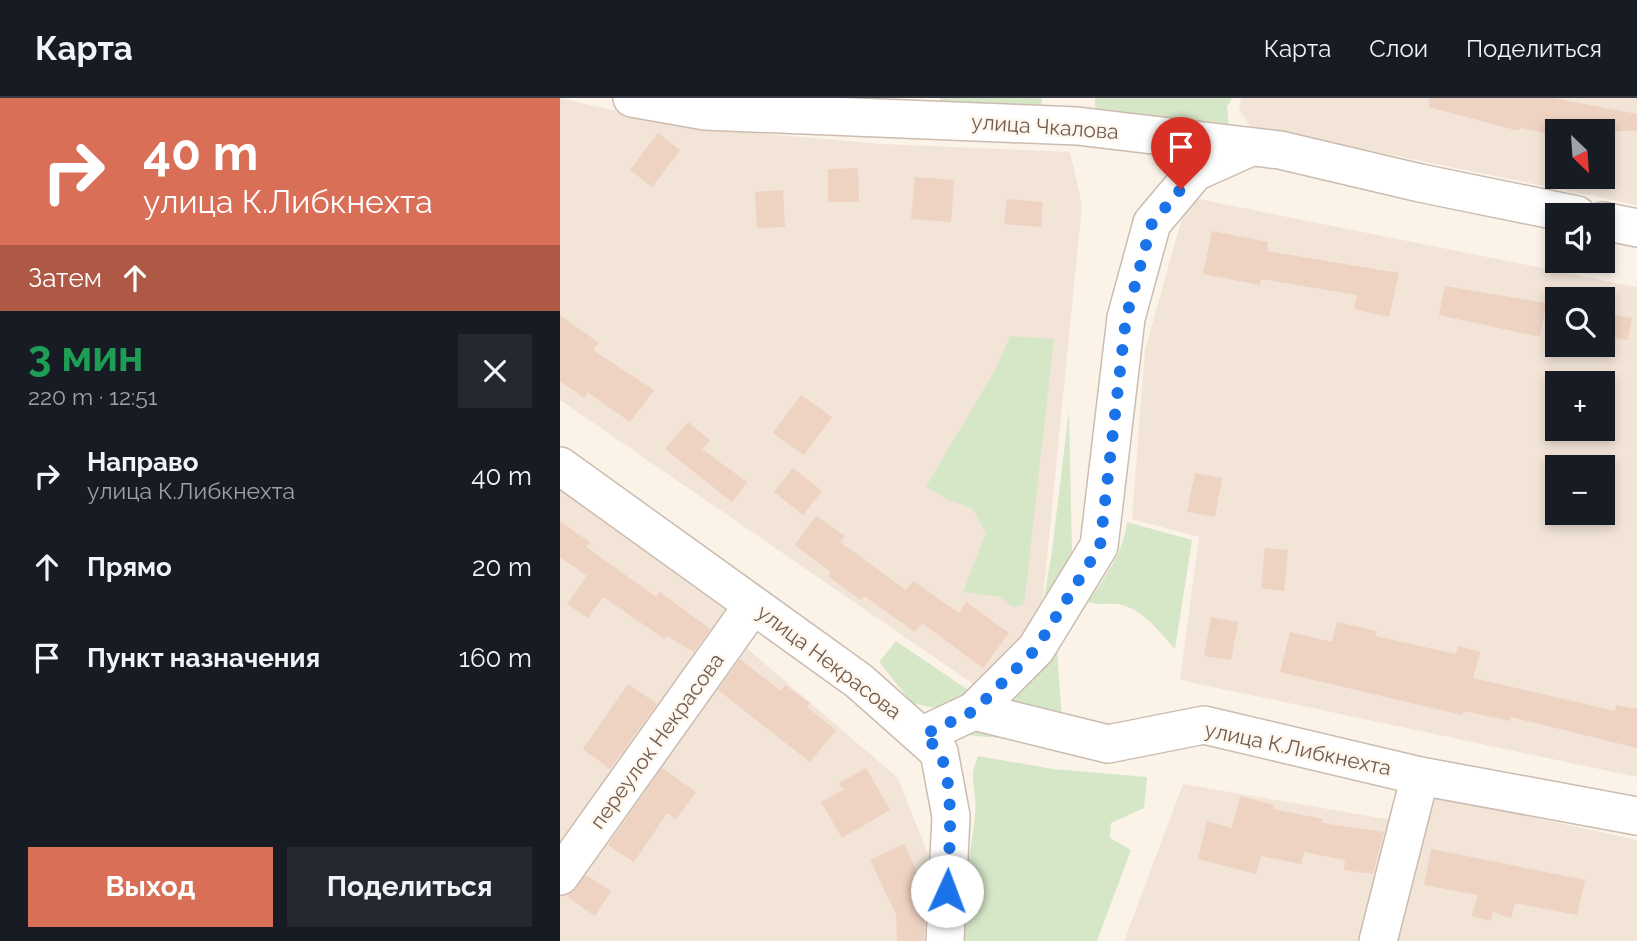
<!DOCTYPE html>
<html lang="ru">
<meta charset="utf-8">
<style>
:root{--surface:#171b24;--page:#242831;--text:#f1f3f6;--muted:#9ea1a6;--line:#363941;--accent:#da6f58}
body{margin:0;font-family:Raleway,sans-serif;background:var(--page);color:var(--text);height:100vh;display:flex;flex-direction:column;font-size:26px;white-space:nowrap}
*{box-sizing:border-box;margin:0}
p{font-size:23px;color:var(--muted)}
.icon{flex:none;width:38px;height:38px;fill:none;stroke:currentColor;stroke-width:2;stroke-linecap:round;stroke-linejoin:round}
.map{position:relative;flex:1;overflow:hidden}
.panel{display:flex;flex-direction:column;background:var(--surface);width:560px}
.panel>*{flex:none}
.top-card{background:#da6f58;color:#fff;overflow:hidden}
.needle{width:46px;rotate:155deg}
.fabs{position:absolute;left:985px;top:21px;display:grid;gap:14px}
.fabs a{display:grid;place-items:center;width:70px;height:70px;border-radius:0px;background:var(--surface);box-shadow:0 4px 10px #0003;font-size:35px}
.pin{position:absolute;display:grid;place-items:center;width:60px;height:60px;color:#fff;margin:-72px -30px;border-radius:50% 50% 50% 0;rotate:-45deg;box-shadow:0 0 7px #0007}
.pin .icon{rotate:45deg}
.me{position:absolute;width:77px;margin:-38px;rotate:2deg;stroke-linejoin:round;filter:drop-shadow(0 0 5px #0008)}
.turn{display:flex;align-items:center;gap:24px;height:147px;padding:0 28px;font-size:32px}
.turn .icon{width:91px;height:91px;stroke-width:2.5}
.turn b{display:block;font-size:49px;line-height:60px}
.then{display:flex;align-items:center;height:66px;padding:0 28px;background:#0003;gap:14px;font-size:26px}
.round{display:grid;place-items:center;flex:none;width:74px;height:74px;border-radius:0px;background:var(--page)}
.head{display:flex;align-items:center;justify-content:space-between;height:119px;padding:0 28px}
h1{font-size:42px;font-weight:700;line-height:52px;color:#1e9e55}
.action{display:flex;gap:14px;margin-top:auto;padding:14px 28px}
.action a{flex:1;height:80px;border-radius:0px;background:var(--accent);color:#fff;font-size:28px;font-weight:700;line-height:80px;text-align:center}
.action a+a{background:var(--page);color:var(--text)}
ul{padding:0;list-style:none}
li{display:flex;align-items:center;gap:21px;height:91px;padding:0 28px}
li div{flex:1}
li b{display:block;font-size:26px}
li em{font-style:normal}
header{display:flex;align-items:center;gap:42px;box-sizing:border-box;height:98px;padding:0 35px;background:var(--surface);border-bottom:2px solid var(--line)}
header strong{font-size:33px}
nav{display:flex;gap:38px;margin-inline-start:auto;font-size:24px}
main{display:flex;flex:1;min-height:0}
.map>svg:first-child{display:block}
</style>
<header>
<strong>Карта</strong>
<nav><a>Карта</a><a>Слои</a><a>Поделиться</a></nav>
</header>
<main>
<section class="panel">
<div class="top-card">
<div class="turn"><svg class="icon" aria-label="right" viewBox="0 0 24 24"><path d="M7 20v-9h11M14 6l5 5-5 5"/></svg><div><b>40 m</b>улица К.Либкнехта</div></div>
<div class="then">Затем<svg class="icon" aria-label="ahead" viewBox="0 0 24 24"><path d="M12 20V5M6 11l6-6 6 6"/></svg></div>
</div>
<div class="head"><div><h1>3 мин</h1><p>220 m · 12:51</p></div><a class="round"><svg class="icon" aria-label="close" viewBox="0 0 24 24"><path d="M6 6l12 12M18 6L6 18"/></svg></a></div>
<ul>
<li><svg class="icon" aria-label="right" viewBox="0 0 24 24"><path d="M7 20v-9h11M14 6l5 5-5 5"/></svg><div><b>Направо</b><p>улица К.Либкнехта</p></div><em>40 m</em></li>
<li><svg class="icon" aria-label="ahead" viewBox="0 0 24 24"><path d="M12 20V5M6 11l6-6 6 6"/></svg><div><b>Прямо</b></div><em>20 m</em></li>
<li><svg class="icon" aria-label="arrive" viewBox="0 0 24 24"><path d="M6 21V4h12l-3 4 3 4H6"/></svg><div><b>Пункт назначения</b></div><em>160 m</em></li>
</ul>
<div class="action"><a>Выход</a><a>Поделиться</a></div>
</section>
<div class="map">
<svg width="1077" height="843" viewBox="0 0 1077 843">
<rect width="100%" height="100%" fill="#fbf3e8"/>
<g fill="#f2e4d7" fill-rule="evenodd">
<polygon points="0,0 99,23 157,32 323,46 510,54 522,107 483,500 473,523 419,590 0,302"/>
<path d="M681 0H1077V107L690 28 679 11ZM998 33H1043V79H998Z"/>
<path d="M628 99 1077 189V679L620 582 639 439 572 421 585 252ZM998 201H1043V247H998ZM998 285H1043V331H998ZM998 369H1043V415H998Z"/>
<polygon points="0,385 183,509 0,758"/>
<polygon points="176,541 338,680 370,761 376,788 375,843 0,843 0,792"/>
<polygon points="623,686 843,724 808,843 564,843"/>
<polygon points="870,697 1077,742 1077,843 833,843"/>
</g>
<g fill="#d6e7c8">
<polygon points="380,0 482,0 480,12 380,6"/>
<polygon points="535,0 672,0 667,9 669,29 536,33"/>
<polygon points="450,238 494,241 464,506 453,509 440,499 403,494 426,435 412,410 388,402 366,389 435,272"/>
<polygon points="509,312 513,503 497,551 503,637 494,645 406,637 388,613 352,605 319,564 336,543 417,598 480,524 492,453"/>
<path d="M567 424 632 442 615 551C600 535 585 513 562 507 551 504 540 508 528 504 545 479 564 454 567 424Z"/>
<path d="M418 658 493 671 587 679 584 710 551 725 550 740 571 752 537 843H398C400 800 411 759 415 717 418 693 407 683 418 658Z"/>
</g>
<g fill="#eed2c2">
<polygon points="869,0 993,0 1077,16 1077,33 998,33 998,38 960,30 959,33 869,9"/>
<polygon points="98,35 120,52 92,89 70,72"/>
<polygon points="298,70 299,104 268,104 268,71"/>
<polygon points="355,79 394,82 391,124 351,121"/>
<polygon points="223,92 225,129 197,130 195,94"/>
<polygon points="447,101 483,104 481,129 444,126"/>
<polygon points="652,133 708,144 707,153 839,175 829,219 794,211 797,197 701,181 700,187 643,176"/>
<polygon points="885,188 986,205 980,239 879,217"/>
<polygon points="1043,215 1072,220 1068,242 1043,238"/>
<polygon points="0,217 39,245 33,252 94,292 70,324 28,294 24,300 0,283"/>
<polygon points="241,297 272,319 244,357 213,335"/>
<polygon points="128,324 150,342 142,351 187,384 172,404 105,351"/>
<polygon points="233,370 262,393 243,417 214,394"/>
<polygon points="635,375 662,380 655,419 627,414"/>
<polygon points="256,418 285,438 280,444 346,492 353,483 399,515 406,504 449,535 423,570 362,525 355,534 304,498 301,502 268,478 271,474 235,447"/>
<polygon points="0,424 30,444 26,449 96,499 100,494 150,531 134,554 107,538 105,541 43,499 28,520 7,506 27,478 0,459"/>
<polygon points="705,450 728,452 724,493 701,490"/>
<polygon points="651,519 678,524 671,562 644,558"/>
<polygon points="777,524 817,533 815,538 896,556 898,548 920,554 913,580 1055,613 1056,607 1077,611 1077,650 951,619 950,623 904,613 902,617 720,574 730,534 772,544"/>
<polygon points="180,561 221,593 225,587 250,605 247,609 276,632 250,664 158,592"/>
<polygon points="68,586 97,606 50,671 23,651"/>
<polygon points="102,670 136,694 116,721 107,715 74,764 48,747"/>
<polygon points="306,670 330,712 282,740 261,704 285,691 278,686"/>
<polygon points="680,698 714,707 713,711 763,721 762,725 824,734 813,776 784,772 785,762 744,754 741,766 701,758 696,776 638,761 647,723 672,730"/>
<polygon points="344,746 366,793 364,843 337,843 336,816 310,762"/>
<polygon points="871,751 1025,782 1017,817 955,805 951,820 933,814 931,823 912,818 918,797 864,787"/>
<polygon points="26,777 51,793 35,818 7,799"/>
</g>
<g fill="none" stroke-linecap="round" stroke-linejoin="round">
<g stroke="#ccbbaf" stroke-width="40">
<g id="minor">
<polyline points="72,0 145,13 517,28 720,52 860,85 1017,117"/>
<polyline points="1043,123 1077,130"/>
<polyline points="0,368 299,583 379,654 391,718 385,843"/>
<polyline points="414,613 476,551 539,448 566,220 592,125 635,74 691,49"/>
<polyline points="363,637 414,613 548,646 644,627 860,678 1077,718"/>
<polyline points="0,778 193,507"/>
<polyline points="818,843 860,678"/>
</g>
</g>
<use href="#minor" stroke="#fff" stroke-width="37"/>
</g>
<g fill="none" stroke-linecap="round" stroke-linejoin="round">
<path stroke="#1a73e8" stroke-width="12" stroke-dasharray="0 21.6" d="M387 793C389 760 396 680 378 653 375 647 368 642 363 637L414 613 476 551 540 448 566 220 592 125 621 91"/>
</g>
<g text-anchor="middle" stroke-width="5" stroke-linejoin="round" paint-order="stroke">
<g font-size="21" fill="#735a4e" stroke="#fef7ee">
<text transform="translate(485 29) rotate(4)" y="7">улица Чкалова</text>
<text transform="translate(269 564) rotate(37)" y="7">улица Некрасова</text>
<text transform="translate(97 643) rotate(-54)" y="7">переулок Некрасова</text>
<text transform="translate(738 651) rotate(12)" y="7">улица К.Либкнехта</text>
</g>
</g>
</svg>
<div class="fabs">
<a><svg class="needle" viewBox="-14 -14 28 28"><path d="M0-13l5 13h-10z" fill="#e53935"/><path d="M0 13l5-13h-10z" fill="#9ea1a6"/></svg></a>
<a><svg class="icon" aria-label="sound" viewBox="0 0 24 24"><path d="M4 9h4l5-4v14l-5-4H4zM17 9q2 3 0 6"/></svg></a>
<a><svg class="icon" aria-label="search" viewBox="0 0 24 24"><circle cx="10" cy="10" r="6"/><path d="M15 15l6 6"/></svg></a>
<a>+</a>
<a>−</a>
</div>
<div class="pin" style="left:621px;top:91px;background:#d93025"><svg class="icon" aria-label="arrive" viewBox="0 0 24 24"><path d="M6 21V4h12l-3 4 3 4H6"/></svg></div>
<svg class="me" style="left:387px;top:793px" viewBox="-20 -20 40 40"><circle r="19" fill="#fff"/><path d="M0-13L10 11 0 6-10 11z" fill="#1a73e8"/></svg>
</div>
</main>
